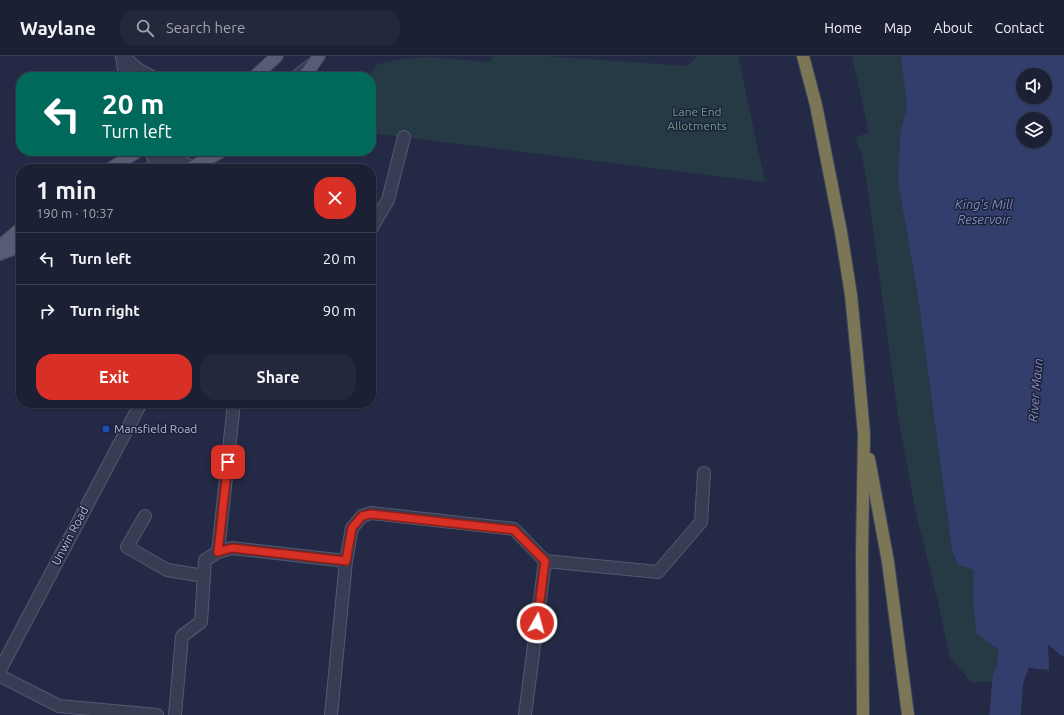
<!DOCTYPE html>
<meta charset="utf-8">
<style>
:root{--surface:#1b2034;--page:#24283c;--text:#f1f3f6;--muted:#a0a3ac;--line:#393e4f;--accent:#d93025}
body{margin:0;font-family:Ubuntu,sans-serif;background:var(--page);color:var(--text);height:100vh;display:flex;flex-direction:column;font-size:15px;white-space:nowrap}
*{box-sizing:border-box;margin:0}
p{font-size:13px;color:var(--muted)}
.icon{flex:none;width:22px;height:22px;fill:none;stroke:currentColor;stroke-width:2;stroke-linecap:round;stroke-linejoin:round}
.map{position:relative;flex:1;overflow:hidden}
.details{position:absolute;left:16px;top:108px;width:360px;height:244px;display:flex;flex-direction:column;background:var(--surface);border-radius:16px;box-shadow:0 1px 3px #0004,0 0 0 1px var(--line)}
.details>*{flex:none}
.guide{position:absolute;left:16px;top:16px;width:360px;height:84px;border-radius:16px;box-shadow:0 1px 3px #0004,0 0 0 1px var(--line);background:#00695c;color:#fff;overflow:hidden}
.tools{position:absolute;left:1016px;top:12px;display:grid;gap:8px}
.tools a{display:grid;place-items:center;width:36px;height:36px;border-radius:50%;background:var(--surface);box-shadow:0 1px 3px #0004,0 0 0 1px var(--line);font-size:20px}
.pin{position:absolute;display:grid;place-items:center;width:34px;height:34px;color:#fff;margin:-17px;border-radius:8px;box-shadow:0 2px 6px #0006}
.me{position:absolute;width:44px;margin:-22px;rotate:7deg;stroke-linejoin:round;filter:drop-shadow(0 0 3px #0008)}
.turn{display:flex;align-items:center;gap:14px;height:84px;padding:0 20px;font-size:18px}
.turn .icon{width:52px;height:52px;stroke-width:2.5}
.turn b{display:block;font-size:28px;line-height:34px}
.round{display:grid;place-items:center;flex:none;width:42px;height:42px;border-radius:16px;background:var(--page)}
.headline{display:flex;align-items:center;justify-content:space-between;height:68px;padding:0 20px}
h1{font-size:24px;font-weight:700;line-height:30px}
.primary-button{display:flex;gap:8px;margin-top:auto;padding:8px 20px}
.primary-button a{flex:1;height:46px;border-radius:16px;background:var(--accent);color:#fff;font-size:16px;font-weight:700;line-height:46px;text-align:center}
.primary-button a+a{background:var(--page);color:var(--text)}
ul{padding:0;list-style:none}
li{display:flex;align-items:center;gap:12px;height:52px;padding:0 20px;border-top:1px solid var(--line)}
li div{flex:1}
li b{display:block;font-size:15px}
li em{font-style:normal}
header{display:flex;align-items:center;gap:24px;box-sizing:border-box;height:56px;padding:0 20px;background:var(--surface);border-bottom:1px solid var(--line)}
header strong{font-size:19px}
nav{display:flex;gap:22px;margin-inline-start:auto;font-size:14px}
.search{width:280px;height:36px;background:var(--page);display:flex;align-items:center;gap:10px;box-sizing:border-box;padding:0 14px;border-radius:16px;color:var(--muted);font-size:15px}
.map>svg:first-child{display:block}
</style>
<header>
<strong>Waylane</strong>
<div class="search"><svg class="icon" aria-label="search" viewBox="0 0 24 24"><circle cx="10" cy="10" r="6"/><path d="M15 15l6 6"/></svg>Search here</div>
<nav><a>Home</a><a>Map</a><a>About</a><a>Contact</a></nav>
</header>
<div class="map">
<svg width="1064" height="659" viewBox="0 0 1064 659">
<rect width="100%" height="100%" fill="#242a45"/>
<g fill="#263a46">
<polygon points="493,0 543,0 688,10 697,0 738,0 765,126 371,77 371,21 368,21 378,8 401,3 430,1 491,6"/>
<polygon points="852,0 902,0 907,50 900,78 898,126 917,234 952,494 958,509 974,514 976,577 1003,597 996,626 971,626 950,601 937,542 916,457 899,366 867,128 862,99 855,81 869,77"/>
</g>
<path fill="#343e6c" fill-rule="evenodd" d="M901 0H1064V600L1060 599 1048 588 1049 614 1013 610 1003 597 976 577 973 538 974 514 958 509 952 494 917 234 898 126 900 78 907 50ZM1023 19H1045V41H1023ZM1023 63H1045V85H1023Z"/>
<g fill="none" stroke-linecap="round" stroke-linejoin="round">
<polyline stroke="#343e6c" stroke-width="31" points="1005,659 1008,623 1013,610 1016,568"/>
<g stroke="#54586f" stroke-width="14">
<g id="minor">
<polyline points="122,0 125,21"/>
<polyline points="123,0 139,14 152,21"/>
<polyline points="296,21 311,9"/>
<polyline points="150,95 161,113"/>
<polyline points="160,95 169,98 185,95"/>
<path d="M148 113C166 104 174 101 192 111"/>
<polyline points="371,173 388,144 404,81"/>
<polyline points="145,460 127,491 167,514 204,520"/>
<polyline points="218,496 234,347"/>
<polyline points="0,614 141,347"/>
<polyline points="0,620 59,650 157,659"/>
<polyline points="175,659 182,580 201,566 205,504 218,496 232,492 346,505"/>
<polyline points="331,659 346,505 352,472 362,460 371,457 514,473 545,505 658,516 701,466 704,417"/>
<polyline points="525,659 545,505"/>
</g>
</g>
<g stroke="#42465e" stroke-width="14">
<g id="major">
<polyline points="254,21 277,0"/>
<polyline points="304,21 319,0"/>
<polyline points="110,113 138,95"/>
<polyline points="189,113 222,95"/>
<polyline points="0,190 21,172"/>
<polyline points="0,198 21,190"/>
</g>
</g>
<g stroke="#40455c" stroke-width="14">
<g id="highway">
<polyline points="803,0 816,49 841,176 851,239 857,300 864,378 862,499 863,659"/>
<polyline points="869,403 888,506 908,659"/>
</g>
</g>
<use href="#minor" stroke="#393d54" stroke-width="12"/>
<use href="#major" stroke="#575c74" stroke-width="12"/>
<use href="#highway" stroke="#7b7655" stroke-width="12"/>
</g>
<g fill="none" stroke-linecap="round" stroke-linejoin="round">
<g stroke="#8d1f18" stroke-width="10">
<polyline id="route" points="228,406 218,496 232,492 346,505 352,472 362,460 371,458 514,474 545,505 537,567"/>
</g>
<use href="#route" stroke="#d93025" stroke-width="7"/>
</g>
<rect fill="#1a4fb4" stroke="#1d223a" stroke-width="1.5" x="102" y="369" width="8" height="8" rx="2"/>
<g text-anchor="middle" stroke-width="3" stroke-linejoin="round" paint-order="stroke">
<g font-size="12" fill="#6ba185" stroke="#1d223a">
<text x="697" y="60">Lane End<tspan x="697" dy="14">Allotments</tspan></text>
</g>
<g font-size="12" fill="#b6b9ce" stroke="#1d223a" text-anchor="start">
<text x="114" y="377">Mansfield Road</text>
</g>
<g font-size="12" fill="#b6b9ce" stroke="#1d223a">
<text transform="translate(70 480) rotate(-62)" y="4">Unwin Road</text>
</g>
<g font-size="13" font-style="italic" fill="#828cbc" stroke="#1d223a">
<text x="984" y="153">King's Mill<tspan x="984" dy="15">Reservoir</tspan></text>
<text transform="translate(1035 334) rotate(-85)" y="5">River Maun</text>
</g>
</g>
</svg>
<div class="tools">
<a><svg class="icon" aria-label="sound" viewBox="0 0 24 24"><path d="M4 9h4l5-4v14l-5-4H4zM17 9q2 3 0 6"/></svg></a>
<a><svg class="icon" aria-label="layers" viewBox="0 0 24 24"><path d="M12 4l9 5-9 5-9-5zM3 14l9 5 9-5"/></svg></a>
</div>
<div class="pin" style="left:228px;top:406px;background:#d93025"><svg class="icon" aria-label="arrive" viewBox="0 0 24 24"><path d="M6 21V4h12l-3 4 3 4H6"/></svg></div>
<svg class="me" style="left:537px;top:567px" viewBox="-20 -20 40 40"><circle r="17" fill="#d93025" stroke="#fff" stroke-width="3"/><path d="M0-11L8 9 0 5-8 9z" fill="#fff"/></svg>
<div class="guide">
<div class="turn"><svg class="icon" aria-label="left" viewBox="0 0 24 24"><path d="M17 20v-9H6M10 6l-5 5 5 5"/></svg><div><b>20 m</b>Turn left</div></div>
</div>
<section class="details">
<div class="headline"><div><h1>1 min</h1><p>190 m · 10:37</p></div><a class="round" style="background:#d93025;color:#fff"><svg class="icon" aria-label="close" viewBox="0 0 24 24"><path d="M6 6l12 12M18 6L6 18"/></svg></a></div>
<ul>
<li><svg class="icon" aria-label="left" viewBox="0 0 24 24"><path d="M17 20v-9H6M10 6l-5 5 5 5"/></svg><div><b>Turn left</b></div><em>20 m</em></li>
<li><svg class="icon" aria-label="right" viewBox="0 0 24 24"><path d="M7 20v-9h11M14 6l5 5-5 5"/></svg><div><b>Turn right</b></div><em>90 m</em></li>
</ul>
<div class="primary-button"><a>Exit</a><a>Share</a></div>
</section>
</div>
